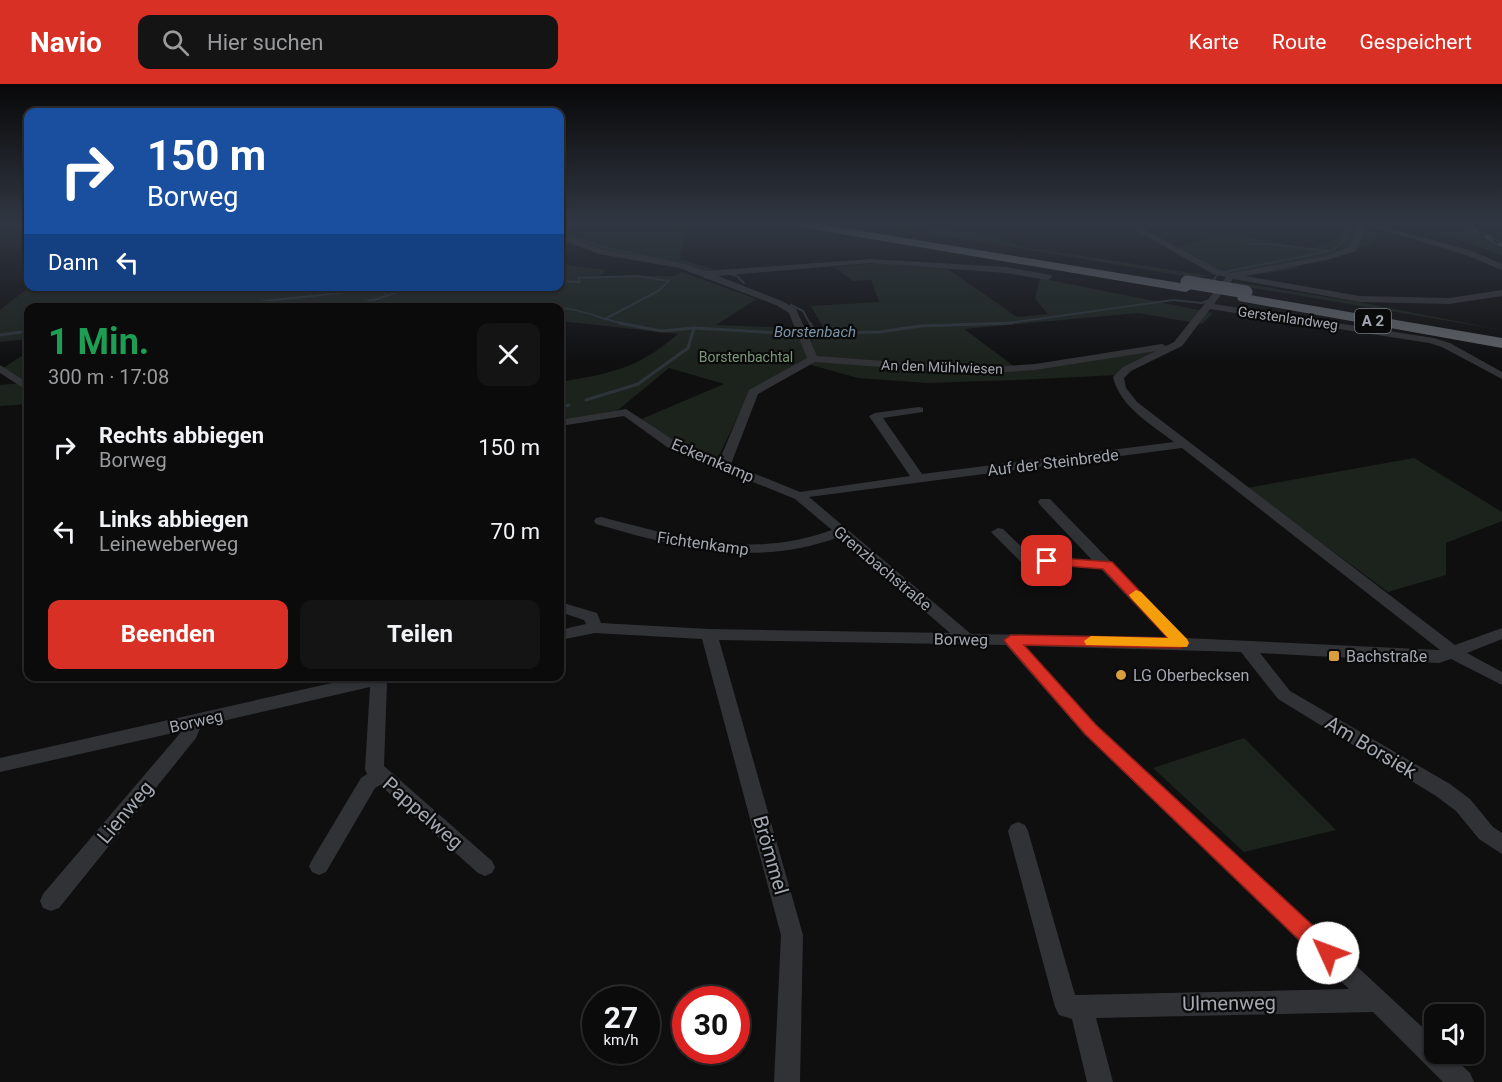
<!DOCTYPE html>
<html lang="de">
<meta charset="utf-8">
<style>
:root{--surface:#0b0b0c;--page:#141415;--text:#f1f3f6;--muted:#9a9b9d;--line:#2b2b2d;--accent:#d93025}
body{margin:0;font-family:Roboto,sans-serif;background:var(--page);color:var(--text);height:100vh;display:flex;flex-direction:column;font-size:22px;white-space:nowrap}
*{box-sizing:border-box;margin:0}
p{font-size:20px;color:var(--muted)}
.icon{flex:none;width:33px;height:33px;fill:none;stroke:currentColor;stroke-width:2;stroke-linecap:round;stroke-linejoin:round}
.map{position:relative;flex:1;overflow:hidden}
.side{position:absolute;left:24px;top:219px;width:540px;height:378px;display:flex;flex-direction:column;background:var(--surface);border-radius:12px;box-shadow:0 2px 4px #0004,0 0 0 2px var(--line)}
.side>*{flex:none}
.hud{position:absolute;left:24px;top:24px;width:540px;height:183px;border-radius:12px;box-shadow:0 2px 4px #0004,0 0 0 2px var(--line);background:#1a4fa0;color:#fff;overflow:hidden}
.tools{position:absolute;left:1424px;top:920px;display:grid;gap:12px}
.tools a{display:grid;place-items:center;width:60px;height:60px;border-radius:12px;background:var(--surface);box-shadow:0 2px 4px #0004,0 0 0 2px var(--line);font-size:30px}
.speed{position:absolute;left:582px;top:902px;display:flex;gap:12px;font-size:30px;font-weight:700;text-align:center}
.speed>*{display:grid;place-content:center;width:78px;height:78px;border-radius:50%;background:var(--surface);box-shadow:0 2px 4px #0004,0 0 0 2px var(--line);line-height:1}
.speed small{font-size:15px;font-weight:400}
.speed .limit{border:9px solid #d22;background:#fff;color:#111}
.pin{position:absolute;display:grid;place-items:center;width:51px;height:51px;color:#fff;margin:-26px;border-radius:12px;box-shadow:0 3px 9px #0006}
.me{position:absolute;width:66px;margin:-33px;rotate:313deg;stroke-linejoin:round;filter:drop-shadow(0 0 4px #0008)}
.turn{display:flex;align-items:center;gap:21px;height:126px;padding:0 24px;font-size:27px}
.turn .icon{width:78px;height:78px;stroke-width:2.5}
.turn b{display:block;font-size:42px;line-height:51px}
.then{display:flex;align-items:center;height:57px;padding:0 24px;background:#0003;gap:12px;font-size:22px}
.round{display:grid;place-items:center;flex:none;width:63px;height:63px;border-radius:12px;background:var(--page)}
.headline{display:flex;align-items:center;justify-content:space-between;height:102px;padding:0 24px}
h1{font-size:36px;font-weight:700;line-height:45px;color:#1e9e55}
.action{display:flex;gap:12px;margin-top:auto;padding:12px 24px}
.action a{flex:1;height:69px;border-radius:12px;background:var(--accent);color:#fff;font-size:24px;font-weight:700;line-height:69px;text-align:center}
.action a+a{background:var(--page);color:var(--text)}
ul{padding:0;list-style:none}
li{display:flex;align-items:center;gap:18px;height:84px;padding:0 24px}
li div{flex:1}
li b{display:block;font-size:22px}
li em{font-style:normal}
header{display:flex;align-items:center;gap:36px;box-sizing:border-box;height:84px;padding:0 30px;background:var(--accent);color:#fff}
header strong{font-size:28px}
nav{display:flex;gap:33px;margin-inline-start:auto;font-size:21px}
.search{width:420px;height:54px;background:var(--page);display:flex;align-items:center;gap:15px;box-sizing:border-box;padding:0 21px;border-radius:12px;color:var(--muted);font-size:22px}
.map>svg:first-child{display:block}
</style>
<header>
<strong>Navio</strong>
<div class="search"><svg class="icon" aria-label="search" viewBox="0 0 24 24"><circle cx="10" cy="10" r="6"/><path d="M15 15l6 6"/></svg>Hier suchen</div>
<nav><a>Karte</a><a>Route</a><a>Gespeichert</a></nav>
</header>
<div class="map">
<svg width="1502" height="998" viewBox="0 0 1502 998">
<rect width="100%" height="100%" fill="#0f0f10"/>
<polygon fill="#1c1c1d" points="1457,140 1472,140 1502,157 1502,166"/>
<g fill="#1c231d">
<polygon points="560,140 687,140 680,175 720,187 705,188 604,168 560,153"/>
<polygon points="875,140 918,140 994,151 1019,162 1211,192 1190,193"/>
<polygon points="1343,140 1355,140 1356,143 1377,147 1374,159 1294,181 1300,184 1246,192 1215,190 1132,144 1139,142 1176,163 1226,149 1311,165 1341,153"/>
<polygon points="1419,140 1457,140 1502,166 1502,172"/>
<path d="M878 179 948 185 1017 233 1048 230 1035 215 1040 194 1213 229 1202 240 1138 229 964 245 1019 286 1173 262 1117 291 1017 296 927 299 858 294 804 279 750 307 717 376 670 358 639 336 724 300 669 284 618 326 560 337V298C612 289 637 285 678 250L560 237V224H28V255L0 258V226L29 203 560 202V180L607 186 599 192H675L682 188 757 215 716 241 824 245 811 222 879 218 871 196 853 197 834 183Z"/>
<polygon points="1235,198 1358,218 1502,246 1253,204 1233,200"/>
<polygon points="28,268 28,320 0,322 0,301 23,299 3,284"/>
<polygon points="1414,374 1502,428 1502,437 1446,459 1446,491 1388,508 1247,404"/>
<polygon points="1244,654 1336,746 1244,768 1153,684"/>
</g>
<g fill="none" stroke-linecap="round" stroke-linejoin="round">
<g stroke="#2d3439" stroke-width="2">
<polyline points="560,149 607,164 670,178"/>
<polyline points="1247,160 1270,160 1327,167"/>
<polyline points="730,190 737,192 744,199"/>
<polyline points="1214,196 1217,191 1229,187 1331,167 1345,156 1348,140"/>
<polyline points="560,197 580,198 578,194 637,192 669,197 658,207 605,235 625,240"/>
<polyline points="791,221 803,227 810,240"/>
<polyline points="412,223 440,221"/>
<polyline points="201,224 377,205 386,210"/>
<polyline points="335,224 377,215 404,206 468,202"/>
<path d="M473 224C519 220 562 218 605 235"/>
<polyline points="977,240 1009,239 1173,216 1202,219 1209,216"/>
</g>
<g stroke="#2d3439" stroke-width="3">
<polyline points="619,239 661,247 694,244 797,250 879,248 921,242 1012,239"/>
<polyline points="810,239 815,248"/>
<polyline points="0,251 28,247"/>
<polyline points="586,316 638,300 688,264 694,244"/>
<polyline points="560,324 569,321"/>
</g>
<g fill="#313235" fill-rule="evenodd">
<path d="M1125 140H1134L1219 186 1231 189 1325 172 1350 163 1356 149 1355 140H1363L1364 149 1356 167 1327 176 1245 192 1360 212 1449 214 1502 206V212L1449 220 1360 218 1233 195 1214 220 1434 254 1450 259 1502 288V295L1442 263 1429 259 1210 225 1182 262 1131 287 1124 294 1126 304 1137 318 1455 561 1502 544V555L1467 569 1502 588V601L1451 575 1439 579 1260 569 1290 607 1450 700 1470 715 1493 743 1502 749V770L1479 755 1456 727 1436 712 1278 615 1241 568 1025 562 1096 640 1434 954V969H1449L1470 989 1474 998H1443L1373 928 1096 934 1113 998H1087L1072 935 1059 931 1055 923 1008 747 1011 741 1018 738 1025 741 1028 747 1075 911 1349 905 1084 650 1006 561 719 556 803 851 800 998H774L781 851 702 555 595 549 560 556V546L586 540 584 536 560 528V518L597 529 601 539 709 545 950 549 839 453C755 484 679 464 596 440L594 437 596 434 601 433C681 453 750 476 832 446L795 415 667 363 624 332 560 342V336L626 325 675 357 720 375 749 306 807 274 789 229 776 221 679 184 599 170 560 155V150L604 166 680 179 706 187 871 175 1006 183 1051 191 1052 193 1048 196 1006 189 871 179 718 192 782 217 796 225 817 272 976 284 1035 280 1162 260 1166 262 1174 258 1226 193 1213 190ZM1156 267 1123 283 1113 293C1120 323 1151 340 1174 358L922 390 883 334 923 328V324L919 323 875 329 869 332 910 392 800 408 731 380 758 310 815 278 976 290 1035 286ZM1182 364 1440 566 1185 554 1050 415H1040L1038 418 1040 421 1092 476 1031 472 1003 445 998 444 991 448 1022 479 1101 485 1166 553 971 550 809 413Z"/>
<polygon points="1363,140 1374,140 1472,167 1502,180 1502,186 1466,171"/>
<polygon points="0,281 28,299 28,307 0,289"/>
<polygon points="363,592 400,592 398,596 387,599 384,682 492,777 495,783 492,789 485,792 478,789 380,701 375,704 326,788 319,791 312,788 309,782 312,776 361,694 367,690 365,685 370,603 201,642 196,654 59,824 51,827 43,824 40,817 43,810 182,647 0,688 0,674"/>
</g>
<g fill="#5d6065" fill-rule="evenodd">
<polygon points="794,140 819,140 1186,200 1193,204 1186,208 800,143"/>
<polygon points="1244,210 1502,254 1502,264 1239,217 1237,214"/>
</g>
<g stroke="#4a4c50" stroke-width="4">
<polyline id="rail" points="1464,140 1502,161"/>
</g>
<use href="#rail" stroke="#0a0a0b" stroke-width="2" stroke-dasharray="8" stroke-linecap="butt"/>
<polyline stroke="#5d6065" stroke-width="13" points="1187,198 1246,208"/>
</g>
<linearGradient id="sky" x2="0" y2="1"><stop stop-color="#080809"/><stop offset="0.5" stop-color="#313742"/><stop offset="1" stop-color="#313742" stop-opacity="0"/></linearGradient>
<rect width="1502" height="279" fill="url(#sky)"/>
<polygon fill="#d93025" stroke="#8d1f18" stroke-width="1.5" points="1047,473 1112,478 1189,559 1181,564 1024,561 1096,641 1335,862 1338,869 1335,876 1328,879 1320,876 1085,650 1006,559 1004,556 1011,551 1168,554 1103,485 1043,480 1041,477"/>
<polygon fill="#f59e0b" points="1136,506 1141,508 1187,555 1189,559 1187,563 1086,561 1084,557 1091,552 1168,554 1131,514 1129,511"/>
<g fill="#db9e3d" stroke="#0a0a0b" stroke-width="2">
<rect x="1328" y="566" width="12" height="12" rx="3"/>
<circle cx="1121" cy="591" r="6"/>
</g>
<g text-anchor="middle" stroke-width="4.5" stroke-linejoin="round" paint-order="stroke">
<g font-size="14" fill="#a2a7b0" stroke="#0a0a0b">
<text transform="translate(1288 234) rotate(8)" y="5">Gerstenlandweg</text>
<text transform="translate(942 283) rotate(2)" y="5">An den Mühlwiesen</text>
</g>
<g font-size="14" fill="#7b997b" stroke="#0a0a0b">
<text x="746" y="278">Borstenbachtal</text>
</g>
<rect fill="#0a0a0b" stroke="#74787e" stroke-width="1.5" x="1355" y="225" width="36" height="24" rx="4.5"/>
<g font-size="15" font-weight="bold" fill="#a2a7b0">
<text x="1373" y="242">A 2</text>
</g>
<g font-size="15" font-style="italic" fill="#7c95a8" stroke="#0a0a0b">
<text x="815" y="253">Borstenbach</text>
</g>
<g font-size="16" fill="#a2a7b0" stroke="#0a0a0b">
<text transform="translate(713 376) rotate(23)" y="6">Eckernkamp</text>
<text transform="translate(1053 378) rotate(-7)" y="6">Auf der Steinbrede</text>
<text transform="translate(703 459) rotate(8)" y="6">Fichtenkamp</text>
<text transform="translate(883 484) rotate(40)" y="6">Grenzbachstraße</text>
<text transform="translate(961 555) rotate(1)" y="6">Borweg</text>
<text transform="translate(196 637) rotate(-13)" y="6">Borweg</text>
</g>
<g font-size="16" fill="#a2a7b0" stroke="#0a0a0b" text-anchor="start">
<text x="1346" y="578">Bachstraße</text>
<text x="1133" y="597">LG Oberbecksen</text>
</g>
<g font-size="20" fill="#a2a7b0" stroke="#0a0a0b">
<text transform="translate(1371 663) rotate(31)" y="7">Am Borsiek</text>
<text transform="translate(125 728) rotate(-50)" y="7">Lienweg</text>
<text transform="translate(423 729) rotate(41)" y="7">Pappelweg</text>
<text transform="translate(771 771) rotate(74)" y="7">Brömmel</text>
<text transform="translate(1229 919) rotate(-1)" y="7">Ulmenweg</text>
</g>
</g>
</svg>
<div class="tools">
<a><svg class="icon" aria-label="sound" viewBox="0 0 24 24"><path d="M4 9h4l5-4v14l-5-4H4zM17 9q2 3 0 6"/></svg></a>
</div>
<div class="speed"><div>27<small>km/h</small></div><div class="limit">30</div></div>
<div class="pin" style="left:1047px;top:477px;background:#d93025"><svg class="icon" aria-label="arrive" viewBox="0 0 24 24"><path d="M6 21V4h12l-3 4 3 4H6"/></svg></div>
<svg class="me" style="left:1328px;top:869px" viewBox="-20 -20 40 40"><circle r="19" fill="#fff"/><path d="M0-13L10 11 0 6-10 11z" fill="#d93025"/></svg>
<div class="hud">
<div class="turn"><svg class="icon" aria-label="right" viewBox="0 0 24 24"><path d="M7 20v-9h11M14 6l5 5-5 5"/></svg><div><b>150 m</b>Borweg</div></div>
<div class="then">Dann<svg class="icon" aria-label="left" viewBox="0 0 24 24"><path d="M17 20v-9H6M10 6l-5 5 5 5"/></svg></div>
</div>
<section class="side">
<div class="headline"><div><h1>1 Min.</h1><p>300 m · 17:08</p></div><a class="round"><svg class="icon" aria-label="close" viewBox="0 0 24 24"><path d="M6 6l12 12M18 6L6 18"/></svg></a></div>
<ul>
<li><svg class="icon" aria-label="right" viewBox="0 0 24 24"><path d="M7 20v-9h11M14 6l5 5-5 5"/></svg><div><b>Rechts abbiegen</b><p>Borweg</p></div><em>150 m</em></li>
<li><svg class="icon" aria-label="left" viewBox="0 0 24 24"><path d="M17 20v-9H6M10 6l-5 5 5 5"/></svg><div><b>Links abbiegen</b><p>Leineweberweg</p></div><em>70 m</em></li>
</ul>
<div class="action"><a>Beenden</a><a>Teilen</a></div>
</section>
</div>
